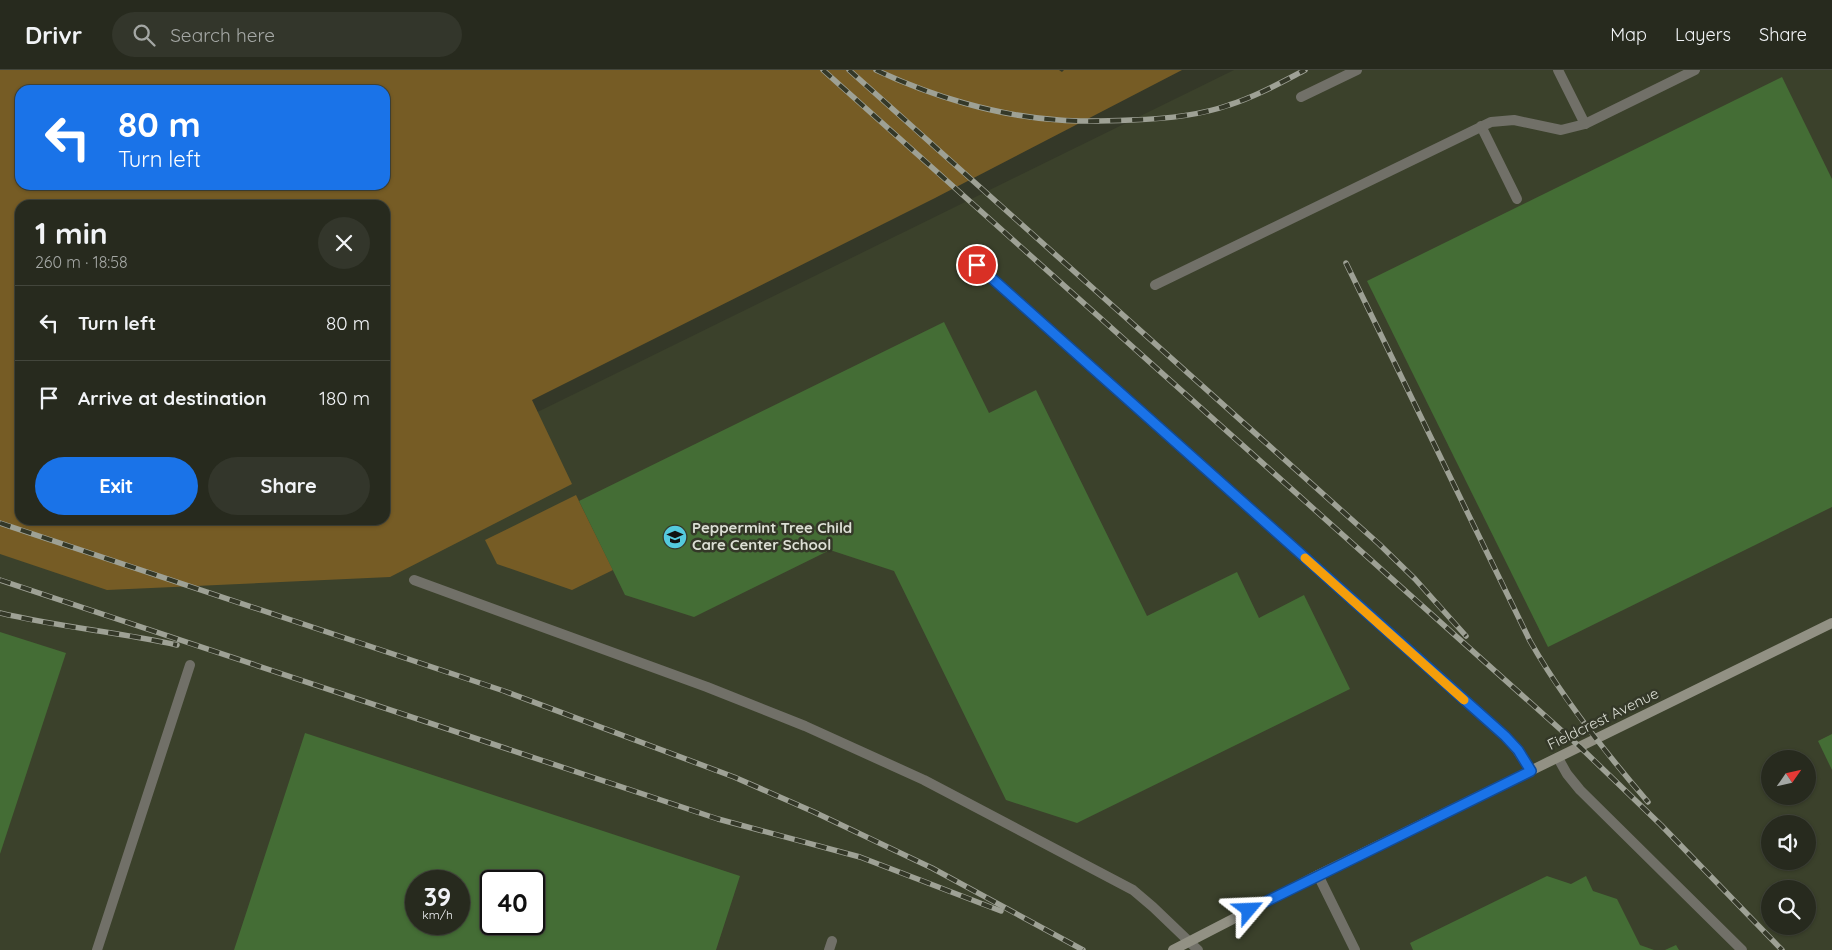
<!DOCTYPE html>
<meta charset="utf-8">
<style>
:root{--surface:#272a1e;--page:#33362b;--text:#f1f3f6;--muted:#a4a7a4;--line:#43463c;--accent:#1a73e8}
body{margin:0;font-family:Quicksand,sans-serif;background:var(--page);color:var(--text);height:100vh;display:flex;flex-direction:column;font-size:19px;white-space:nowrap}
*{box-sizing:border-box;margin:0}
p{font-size:16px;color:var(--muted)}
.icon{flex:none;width:28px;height:28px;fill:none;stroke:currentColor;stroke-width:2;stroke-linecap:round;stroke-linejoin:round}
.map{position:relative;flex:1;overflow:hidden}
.sheet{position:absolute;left:15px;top:130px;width:375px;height:325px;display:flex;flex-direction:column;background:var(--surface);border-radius:15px;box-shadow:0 1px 4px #0004,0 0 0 1px var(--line)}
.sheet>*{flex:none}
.hud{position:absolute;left:15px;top:15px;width:375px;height:105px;border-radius:15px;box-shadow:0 1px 4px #0004,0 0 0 1px var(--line);background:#1a73e8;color:#fff;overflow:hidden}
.needle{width:32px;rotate:56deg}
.controls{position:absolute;left:1761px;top:680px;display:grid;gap:10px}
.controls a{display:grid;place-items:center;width:55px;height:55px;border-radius:50%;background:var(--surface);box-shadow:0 1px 4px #0004,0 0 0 1px var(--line);font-size:25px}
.speed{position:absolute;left:405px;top:800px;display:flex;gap:10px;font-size:25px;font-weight:700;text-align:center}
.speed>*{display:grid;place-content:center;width:65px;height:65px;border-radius:50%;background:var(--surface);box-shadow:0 1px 4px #0004,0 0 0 1px var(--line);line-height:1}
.speed small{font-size:12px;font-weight:400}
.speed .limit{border:2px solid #111;border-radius:8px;background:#fff;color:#111}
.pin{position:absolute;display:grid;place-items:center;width:42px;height:42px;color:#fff;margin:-21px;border:2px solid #fff;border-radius:50%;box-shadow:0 1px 5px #0007}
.me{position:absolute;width:55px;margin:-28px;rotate:64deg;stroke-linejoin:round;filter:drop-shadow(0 0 4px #0008)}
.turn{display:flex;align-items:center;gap:18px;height:105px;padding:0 20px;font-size:22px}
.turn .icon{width:65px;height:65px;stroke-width:2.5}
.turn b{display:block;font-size:35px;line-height:42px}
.round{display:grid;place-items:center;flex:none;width:52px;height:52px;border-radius:26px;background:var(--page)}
.head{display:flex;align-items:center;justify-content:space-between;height:85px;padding:0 20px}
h1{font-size:30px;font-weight:800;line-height:38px}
.action{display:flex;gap:10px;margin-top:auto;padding:10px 20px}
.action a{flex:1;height:58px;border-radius:30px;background:var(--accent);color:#fff;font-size:20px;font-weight:800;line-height:58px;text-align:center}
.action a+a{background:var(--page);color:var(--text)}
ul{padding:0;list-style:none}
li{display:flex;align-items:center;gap:15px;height:75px;padding:0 20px;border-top:1px solid var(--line)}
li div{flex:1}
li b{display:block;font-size:19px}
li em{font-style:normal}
header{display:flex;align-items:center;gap:30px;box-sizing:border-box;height:70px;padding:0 25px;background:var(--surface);border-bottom:1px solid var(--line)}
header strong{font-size:24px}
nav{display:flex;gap:28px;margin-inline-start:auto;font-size:18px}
.search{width:350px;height:45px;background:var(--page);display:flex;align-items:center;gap:12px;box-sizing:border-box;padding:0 18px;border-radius:28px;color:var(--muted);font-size:19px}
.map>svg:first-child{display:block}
</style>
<header>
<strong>Drivr</strong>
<div class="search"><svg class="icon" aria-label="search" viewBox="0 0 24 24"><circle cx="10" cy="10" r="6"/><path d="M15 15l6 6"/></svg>Search here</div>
<nav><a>Map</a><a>Layers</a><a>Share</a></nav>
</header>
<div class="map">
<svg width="1832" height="880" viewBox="0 0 1832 880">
<rect width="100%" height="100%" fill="#343828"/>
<path fill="#3b412b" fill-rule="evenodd" d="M1234 0H1832V880H0V404L20 450H385V417ZM1770 689H1808V726H1770ZM1770 754H1808V791H1770ZM416 811H459V854H416ZM491 811H534V854H491ZM1770 819H1808V856H1770Z"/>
<g fill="#765c25" fill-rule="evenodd">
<path d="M0 0H1059L1062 2 1064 0H1182L935 128 532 330 572 414 390 507 107 520 0 484ZM20 20H385V115H20ZM20 135H385V450H20Z"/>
<polygon points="576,425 613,500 572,520 497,494 485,470"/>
</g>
<g fill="#446d35" fill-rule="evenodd">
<polygon points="1782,7 1832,109 1832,437 1548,577 1367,211"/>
<polygon points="944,252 989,343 1036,320 1147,546 1237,502 1259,548 1304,525 1350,619 1077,753 1006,730 894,501 830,480 694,547 625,525 579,431"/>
<polygon points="0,562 66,583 0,784"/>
<path d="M305 663 740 806 716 880H234ZM416 811H459V854H416ZM491 811H534V854H491Z"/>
<polygon points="1832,664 1832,700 1818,671"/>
<polygon points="1547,806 1571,814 1586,806 1593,821 1617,829 1640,875 1654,880 1413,880 1410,873"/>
<polygon points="1676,875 1679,880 1665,880"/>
</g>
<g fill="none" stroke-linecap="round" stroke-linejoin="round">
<g stroke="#717068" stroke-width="10">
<polyline points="1558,0 1585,54"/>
<polyline points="1301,27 1357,0"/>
<polyline points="1481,56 1517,129"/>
<polyline points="977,195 1505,666 1517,680 1531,701"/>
<polyline points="1155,215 1491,52 1514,50 1561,60 1585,54 1695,0"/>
<polyline points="414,510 707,617 805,656 924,710 1133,820 1153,837 1198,880"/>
<polyline points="1558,688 1567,704 1580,720 1742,880"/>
<polyline points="1318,805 1355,880"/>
<polyline points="97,880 190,595"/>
<polyline points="829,880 832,871"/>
</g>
<polyline stroke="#929184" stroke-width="10" points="1173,880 1318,805 1832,553"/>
<g stroke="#9ea195" stroke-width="5.5">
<g id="rail">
<polyline points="823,0 1580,677 1661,755 1782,880"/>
<polyline points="849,0 1379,474 1415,509 1466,566"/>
<path d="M876 0C931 26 997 46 1059 50 1083 52 1107 51 1131 50 1164 49 1198 46 1229 35 1255 27 1280 13 1305 0"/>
<path d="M1346 193 1530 571C1563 629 1604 681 1648 732"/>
<polyline points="0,453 504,621 734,707 814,742 932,798 1083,880"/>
<polyline points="0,510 718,749 860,787 1001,841"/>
<path d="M0 543C58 557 118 562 177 575"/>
</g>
</g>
<use href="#rail" stroke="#343828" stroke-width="4" stroke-dasharray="11" stroke-linecap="butt"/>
</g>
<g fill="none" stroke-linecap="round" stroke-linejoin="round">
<g stroke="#114b97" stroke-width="12">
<polyline id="route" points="977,195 1505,666 1518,680 1531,701 1249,840"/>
</g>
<use href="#route" stroke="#1a73e8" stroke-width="9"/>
<polyline stroke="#f59e0b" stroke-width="9" points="1305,488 1464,630"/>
</g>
<defs>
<g id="school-disc" transform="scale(1.25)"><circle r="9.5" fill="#54cade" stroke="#343828"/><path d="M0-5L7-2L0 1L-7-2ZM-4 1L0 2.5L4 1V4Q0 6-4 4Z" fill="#111"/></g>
</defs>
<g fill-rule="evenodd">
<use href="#school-disc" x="675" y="467"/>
</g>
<g text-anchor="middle" stroke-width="5" stroke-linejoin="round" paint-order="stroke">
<g font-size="15" font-weight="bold" fill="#dcdfd5" stroke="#343828" text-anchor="start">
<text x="692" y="463">Peppermint Tree Child<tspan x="692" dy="17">Care Center School</tspan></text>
</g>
<g font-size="15" fill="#dcdfd5" stroke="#343828">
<text transform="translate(1603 649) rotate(-26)" y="5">Fieldcrest Avenue</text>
</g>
</g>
</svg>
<div class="controls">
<a><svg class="needle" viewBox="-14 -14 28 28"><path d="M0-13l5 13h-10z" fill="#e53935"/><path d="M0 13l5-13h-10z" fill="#a4a7a4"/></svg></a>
<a><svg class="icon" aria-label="sound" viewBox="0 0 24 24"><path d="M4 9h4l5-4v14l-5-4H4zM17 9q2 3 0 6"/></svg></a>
<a><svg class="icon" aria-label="search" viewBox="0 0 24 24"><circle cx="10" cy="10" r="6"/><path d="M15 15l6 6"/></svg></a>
</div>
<div class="speed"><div>39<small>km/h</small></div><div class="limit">40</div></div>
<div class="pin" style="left:977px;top:195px;background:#d93025"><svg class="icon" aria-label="arrive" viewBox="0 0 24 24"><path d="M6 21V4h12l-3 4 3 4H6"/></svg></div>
<svg class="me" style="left:1249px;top:840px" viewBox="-20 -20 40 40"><path d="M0-17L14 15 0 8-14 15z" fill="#1a73e8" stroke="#fff" stroke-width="4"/></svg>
<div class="hud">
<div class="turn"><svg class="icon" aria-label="left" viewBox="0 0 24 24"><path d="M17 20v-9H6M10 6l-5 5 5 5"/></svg><div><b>80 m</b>Turn left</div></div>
</div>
<section class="sheet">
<div class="head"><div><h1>1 min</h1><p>260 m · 18:58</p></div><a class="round"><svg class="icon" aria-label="close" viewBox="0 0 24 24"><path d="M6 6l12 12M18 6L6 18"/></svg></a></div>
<ul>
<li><svg class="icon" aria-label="left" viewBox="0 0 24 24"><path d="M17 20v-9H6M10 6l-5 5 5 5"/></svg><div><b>Turn left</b></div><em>80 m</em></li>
<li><svg class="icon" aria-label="arrive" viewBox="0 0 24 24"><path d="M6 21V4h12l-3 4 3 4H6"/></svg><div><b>Arrive at destination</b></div><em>180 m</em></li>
</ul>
<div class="action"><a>Exit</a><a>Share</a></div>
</section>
</div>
